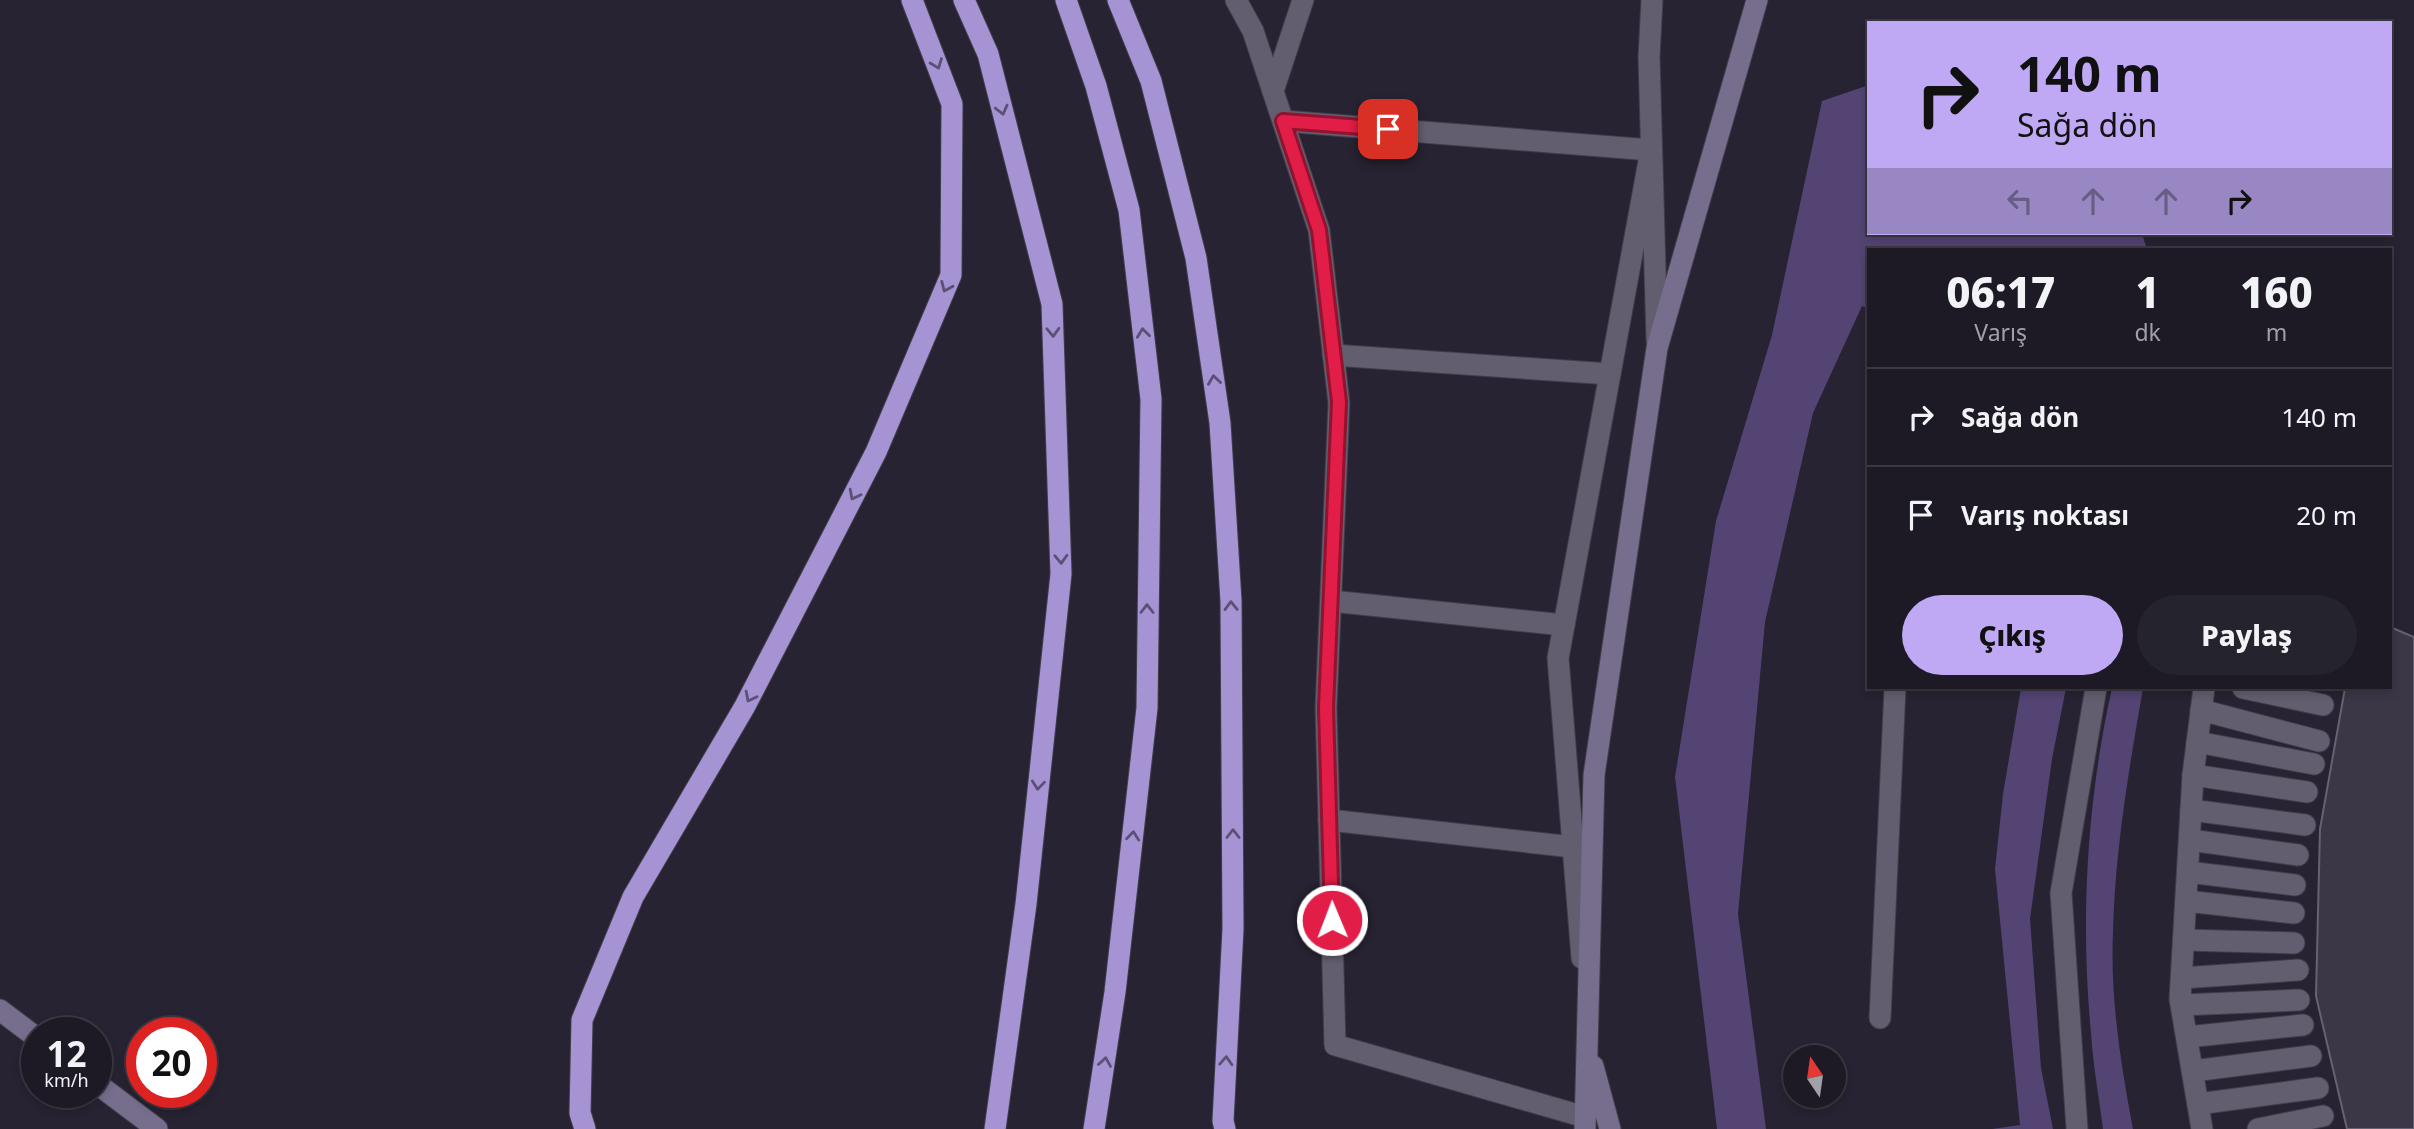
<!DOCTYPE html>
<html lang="tr">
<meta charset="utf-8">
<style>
:root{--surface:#1d1a26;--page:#25232e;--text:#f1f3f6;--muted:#a0a1a7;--line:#3b3843;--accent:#bfa9f4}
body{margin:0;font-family:"Noto Sans",sans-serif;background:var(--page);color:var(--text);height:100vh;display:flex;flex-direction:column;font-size:26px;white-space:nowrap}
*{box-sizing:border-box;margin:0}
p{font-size:23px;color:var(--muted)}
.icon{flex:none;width:38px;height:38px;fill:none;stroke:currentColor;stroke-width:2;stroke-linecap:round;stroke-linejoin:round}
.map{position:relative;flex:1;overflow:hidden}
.side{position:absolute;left:1867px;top:248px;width:525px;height:441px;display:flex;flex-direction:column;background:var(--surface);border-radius:0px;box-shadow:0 4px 10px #0003,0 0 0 2px var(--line)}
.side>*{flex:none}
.banner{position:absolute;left:1867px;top:21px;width:525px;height:214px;border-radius:0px;box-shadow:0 4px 10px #0003,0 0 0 2px var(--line);background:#bfa9f4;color:#111;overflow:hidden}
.needle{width:46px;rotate:347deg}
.buttons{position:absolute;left:1783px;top:1045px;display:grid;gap:14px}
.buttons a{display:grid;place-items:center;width:63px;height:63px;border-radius:50%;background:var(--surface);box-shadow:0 4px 10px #0003,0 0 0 2px var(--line);font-size:35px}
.speed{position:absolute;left:21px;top:1017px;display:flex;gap:14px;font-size:35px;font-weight:700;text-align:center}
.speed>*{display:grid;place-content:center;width:91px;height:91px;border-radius:50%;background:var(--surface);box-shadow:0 4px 10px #0003,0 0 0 2px var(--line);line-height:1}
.speed small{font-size:18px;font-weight:400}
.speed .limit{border:10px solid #d22;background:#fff;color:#111}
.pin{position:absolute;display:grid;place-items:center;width:60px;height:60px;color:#fff;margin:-30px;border-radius:14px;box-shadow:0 4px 10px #0006}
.me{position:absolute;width:77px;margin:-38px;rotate:359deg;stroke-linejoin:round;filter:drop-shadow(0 0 5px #0008)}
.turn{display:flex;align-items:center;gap:24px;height:147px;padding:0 35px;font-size:32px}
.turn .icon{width:91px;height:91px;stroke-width:2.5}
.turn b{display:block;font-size:49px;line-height:60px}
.lanes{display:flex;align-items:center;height:66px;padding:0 35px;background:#0003;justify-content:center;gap:35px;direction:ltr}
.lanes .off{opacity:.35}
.eta{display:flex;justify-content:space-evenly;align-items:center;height:119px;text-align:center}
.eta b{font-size:42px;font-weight:800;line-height:49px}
.button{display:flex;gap:14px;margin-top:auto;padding:14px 35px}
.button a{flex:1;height:80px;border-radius:42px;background:var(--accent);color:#111;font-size:28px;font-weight:800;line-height:80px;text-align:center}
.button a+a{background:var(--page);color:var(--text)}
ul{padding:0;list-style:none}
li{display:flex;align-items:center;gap:21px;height:98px;padding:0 35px;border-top:2px solid var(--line)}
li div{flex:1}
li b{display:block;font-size:26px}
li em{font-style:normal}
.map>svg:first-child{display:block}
</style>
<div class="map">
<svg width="2414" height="1129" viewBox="0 0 2414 1129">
<rect width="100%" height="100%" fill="#272332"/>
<g fill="#534473">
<polygon points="1869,85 1869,233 2142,233 2147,250 1869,250 1869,309 1862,306 1813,413 1765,622 1738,914 1766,1129 1717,1129 1675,777 1716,521 1772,335 1822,101"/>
<polygon points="2021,688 2066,688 2052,759 2030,919 2041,1068 2053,1129 1992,1129 2020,1125 1995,869 2003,794"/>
<path d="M2112 688H2143C2129 769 2115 850 2113 932 2110 998 2121 1065 2133 1129H2103C2099 1097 2093 1065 2091 1033 2080 919 2087 800 2112 688Z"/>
</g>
<polygon fill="#3c3747" stroke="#666273" stroke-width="2" points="2390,627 2414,637 2414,1129 2347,1129 2316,996 2320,829 2345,688 2390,688"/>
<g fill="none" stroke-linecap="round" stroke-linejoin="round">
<g stroke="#403e4a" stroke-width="23">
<g id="lane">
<polyline points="1236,0 1253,31 1319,230 1339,403 1326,708 1335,1045 1585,1117"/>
<polyline points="1652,0 1649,57 1657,341"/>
<polyline points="1273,91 1303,0"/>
<polyline points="1283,121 1651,150 1558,658 1582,958"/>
<polyline points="1333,355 1610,374"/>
<polyline points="1331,601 1564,625"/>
<polyline points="2243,688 2323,705"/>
<polyline points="2201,710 2319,741"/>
<polyline points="2197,742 2314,764"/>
<polyline points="2193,775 2307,792"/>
<polyline points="2191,810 2305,825"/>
<polyline points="1329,820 1573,847"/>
<polyline points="2190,840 2298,855"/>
<polyline points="2188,872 2295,885"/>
<polyline points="2186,901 2294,913"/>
<polyline points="2184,940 2294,943"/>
<polyline points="2182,978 2298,970"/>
<polyline points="2182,1005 2299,1000"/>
<polyline points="1880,1018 1895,688"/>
<polyline points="2187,1037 2303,1025"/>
<polyline points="2193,1071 2311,1056"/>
<polyline points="2198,1104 2318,1088"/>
<polyline points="2077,1129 2061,893 2096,688"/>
<polyline points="2202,1129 2180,999 2193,775 2204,688"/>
<polyline points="2258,1129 2323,1116"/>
</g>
</g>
<g stroke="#403e4a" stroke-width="23">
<g id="secondary">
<polyline points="0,1010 37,1038"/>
<polyline points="1593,1066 1610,1129"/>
<polyline points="96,1083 157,1129"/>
<polyline points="1585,1129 1594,775 1657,348 1757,0"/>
</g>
</g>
<g stroke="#403e4a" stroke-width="23">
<g id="highway">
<polyline points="964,0 988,54 1052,304 1061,574 1026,904 995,1129"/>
<polyline points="1066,0 1096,86 1129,210 1151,399 1147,708 1115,992 1094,1129"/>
<polyline points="1118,0 1151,81 1196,258 1220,423 1231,601 1233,929 1223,1121 1225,1129"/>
<polyline points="585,1129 580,1113 582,1020 633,897 745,706 876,452 951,275 952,104 912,0"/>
</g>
</g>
<use href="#lane" stroke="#635e6f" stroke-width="21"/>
<use href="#secondary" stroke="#776e8d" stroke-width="21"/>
<use href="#highway" stroke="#a693d3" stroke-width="21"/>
</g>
<defs><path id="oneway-chevron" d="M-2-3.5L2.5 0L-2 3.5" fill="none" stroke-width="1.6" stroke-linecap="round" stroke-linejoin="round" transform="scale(1.75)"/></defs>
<g stroke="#5b5075">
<use href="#oneway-chevron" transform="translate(937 64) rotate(69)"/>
<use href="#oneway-chevron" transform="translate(1002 110) rotate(76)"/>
<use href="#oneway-chevron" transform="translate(946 287) rotate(113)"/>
<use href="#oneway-chevron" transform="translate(1053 332) rotate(88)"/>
<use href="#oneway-chevron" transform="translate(1143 333) rotate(-97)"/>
<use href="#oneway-chevron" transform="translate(1214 380) rotate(-98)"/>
<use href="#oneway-chevron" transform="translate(854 495) rotate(117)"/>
<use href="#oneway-chevron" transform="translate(1061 559) rotate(88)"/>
<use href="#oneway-chevron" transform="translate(1231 606) rotate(-91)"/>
<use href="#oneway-chevron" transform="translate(1147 609) rotate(-90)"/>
<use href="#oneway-chevron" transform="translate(750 697) rotate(117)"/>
<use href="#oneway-chevron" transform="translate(1038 785) rotate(96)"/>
<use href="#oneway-chevron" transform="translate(1233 834) rotate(-90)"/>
<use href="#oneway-chevron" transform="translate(1133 836) rotate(-84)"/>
<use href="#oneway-chevron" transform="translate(1226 1061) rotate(-87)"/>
<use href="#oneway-chevron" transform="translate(1105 1062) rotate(-81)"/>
</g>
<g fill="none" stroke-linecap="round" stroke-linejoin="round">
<g stroke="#92132f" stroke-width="18">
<polyline id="route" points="1332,920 1326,708 1339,402 1319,230 1283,121 1388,129"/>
</g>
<use href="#route" stroke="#e11d48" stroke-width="12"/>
</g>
</svg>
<div class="buttons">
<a><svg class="needle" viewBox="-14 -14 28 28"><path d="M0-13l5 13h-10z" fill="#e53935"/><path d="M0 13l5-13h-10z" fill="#a0a1a7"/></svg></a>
</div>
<div class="speed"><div>12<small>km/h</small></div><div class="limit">20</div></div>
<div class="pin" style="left:1388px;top:129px;background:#d93025"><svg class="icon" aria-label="arrive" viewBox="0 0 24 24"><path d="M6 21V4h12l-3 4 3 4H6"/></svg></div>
<svg class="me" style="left:1332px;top:920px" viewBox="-20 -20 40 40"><circle r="17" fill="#e11d48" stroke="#fff" stroke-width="3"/><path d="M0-11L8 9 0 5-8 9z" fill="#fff"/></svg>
<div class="banner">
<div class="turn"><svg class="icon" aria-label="right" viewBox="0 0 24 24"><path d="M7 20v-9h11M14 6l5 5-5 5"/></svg><div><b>140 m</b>Sağa dön</div></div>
<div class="lanes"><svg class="icon off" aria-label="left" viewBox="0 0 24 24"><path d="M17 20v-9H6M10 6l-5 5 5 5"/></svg><svg class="icon off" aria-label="ahead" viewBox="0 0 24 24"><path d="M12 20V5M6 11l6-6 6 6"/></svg><svg class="icon off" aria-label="ahead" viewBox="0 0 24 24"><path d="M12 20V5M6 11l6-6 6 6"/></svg><svg class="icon" aria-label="right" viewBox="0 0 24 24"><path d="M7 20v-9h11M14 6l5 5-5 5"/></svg></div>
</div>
<section class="side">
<div class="eta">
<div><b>06:17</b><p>Varış</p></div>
<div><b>1</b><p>dk</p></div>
<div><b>160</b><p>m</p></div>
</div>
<ul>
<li><svg class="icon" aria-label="right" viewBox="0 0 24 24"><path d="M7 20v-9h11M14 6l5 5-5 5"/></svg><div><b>Sağa dön</b></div><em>140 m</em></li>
<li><svg class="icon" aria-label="arrive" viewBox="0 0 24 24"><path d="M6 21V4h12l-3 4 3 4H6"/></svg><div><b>Varış noktası</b></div><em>20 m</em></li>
</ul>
<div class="button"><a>Çıkış</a><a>Paylaş</a></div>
</section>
</div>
